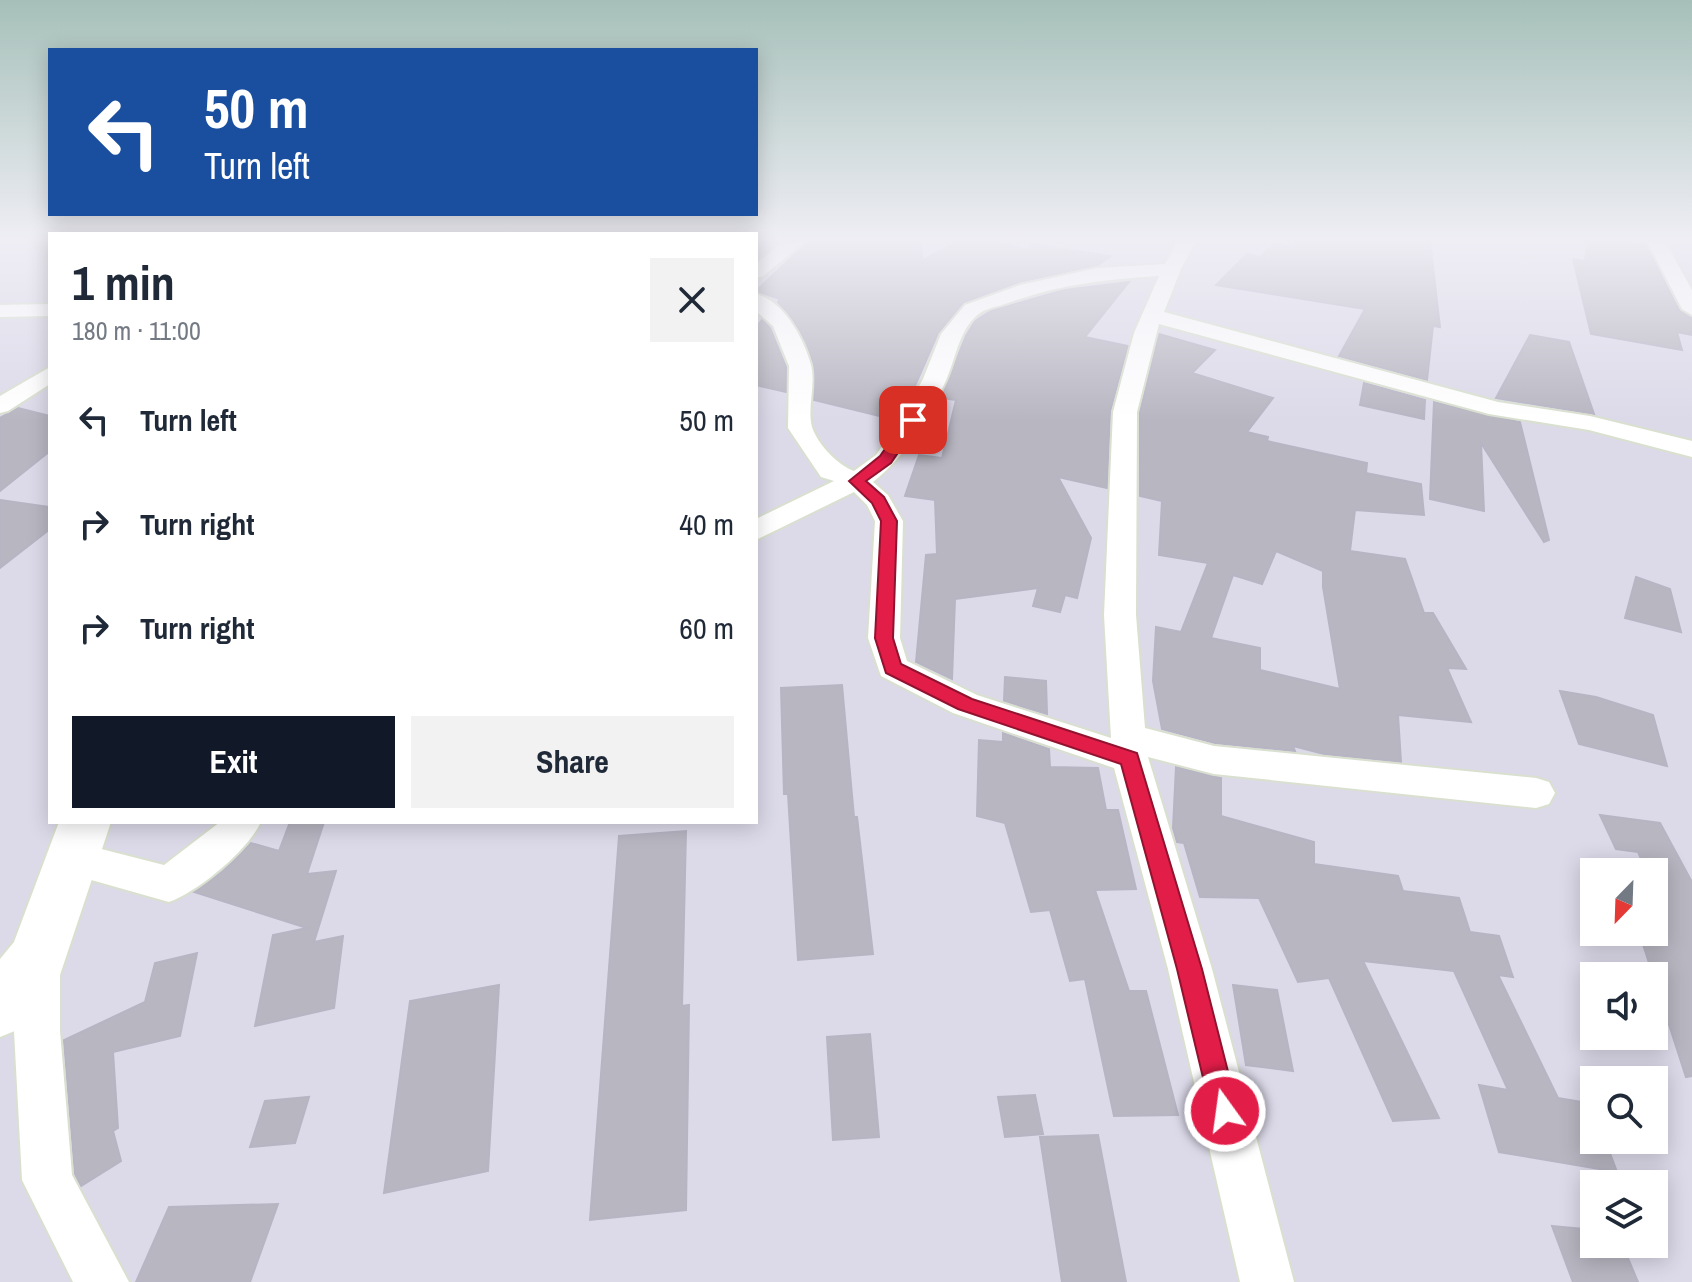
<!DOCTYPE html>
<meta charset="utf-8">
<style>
:root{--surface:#fff;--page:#f2f2f3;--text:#1f2937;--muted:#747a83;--accent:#111827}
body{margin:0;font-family:"Archivo Narrow",sans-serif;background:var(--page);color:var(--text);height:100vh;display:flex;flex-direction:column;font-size:30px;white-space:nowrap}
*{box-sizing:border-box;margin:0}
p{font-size:26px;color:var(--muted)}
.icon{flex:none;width:44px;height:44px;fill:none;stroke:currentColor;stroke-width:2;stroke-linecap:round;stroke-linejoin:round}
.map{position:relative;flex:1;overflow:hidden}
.sheet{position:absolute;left:48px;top:232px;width:710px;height:592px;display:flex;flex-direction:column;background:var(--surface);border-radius:0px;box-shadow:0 4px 20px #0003}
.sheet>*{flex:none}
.top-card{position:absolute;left:48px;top:48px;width:710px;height:168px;border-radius:0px;box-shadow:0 4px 20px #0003;background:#1a4fa0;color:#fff;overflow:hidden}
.needle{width:52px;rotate:203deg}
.tools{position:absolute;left:1580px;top:858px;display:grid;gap:16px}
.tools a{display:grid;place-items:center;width:88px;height:88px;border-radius:0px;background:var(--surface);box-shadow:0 4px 20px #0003;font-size:40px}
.pin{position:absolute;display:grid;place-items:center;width:68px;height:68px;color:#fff;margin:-34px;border-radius:16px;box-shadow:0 4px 12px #0006}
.me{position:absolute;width:88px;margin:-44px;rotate:346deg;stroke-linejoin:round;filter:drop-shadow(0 0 6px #0008)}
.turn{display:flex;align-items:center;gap:28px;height:168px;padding:0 24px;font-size:36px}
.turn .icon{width:104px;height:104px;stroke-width:2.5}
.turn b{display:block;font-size:56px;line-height:68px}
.round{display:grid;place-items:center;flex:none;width:84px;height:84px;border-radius:0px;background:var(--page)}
.head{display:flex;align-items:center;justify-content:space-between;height:136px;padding:0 24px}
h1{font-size:48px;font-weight:800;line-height:60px}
.cta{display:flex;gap:16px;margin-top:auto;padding:16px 24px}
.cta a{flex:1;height:92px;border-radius:0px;background:var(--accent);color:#fff;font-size:32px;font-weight:800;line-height:92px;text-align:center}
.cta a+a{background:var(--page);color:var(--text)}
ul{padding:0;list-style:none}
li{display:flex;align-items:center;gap:24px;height:104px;padding:0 24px}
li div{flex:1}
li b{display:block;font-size:30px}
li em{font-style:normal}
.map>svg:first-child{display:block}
</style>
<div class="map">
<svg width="1692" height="1282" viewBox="0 0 1692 1282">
<rect width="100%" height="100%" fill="#dcdae9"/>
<g fill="#b8b6c1" stroke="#b7b4c4" stroke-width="2" fill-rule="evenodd">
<polygon points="809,241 920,241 923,260 957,241 994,241 1028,250 1031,244 1111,256 1098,265 1019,282 963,303 938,333 911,395 902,394 888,418 814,400 814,364 800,331 778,302 780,299 756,291"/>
<polygon points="1296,241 1430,241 1440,327 1433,326 1427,380 1339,356 1365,309 1216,285 1247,254 1260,257 1276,243 1292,247"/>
<polygon points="1588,241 1621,241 1646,245 1679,310 1692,318 1692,335 1677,332 1682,350 1591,334 1573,259 1585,261"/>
<polygon points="1129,282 1085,337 1128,346 1110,412 1107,488 1058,477 1091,538 1077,598 1065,595 1060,612 1033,606 1038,588 955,599 952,679 916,662 926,555 937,554 935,500 905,496 919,455 942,458 956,400 941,398 966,336 975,321 991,311 1064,290"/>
<polygon points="762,320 770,328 786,367 786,392 756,385 756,327"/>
<path d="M1159 334 1215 350 1192 373 1273 398 1247 432 1268 437 1267 441 1367 463 1366 473 1421 484 1424 515 1355 510 1350 551 1405 559 1424 613H1433L1466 669 1447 668 1471 722 1398 715 1401 762 1324 754 1293 746 1295 751 1215 743 1162 729 1153 681 1156 627 1181 632 1208 563 1159 555 1162 501 1140 496V412ZM1276 551 1323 571V587L1340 689 1260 670V648L1211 638 1233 575 1262 584Z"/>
<polygon points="1530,335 1569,342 1594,414 1496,398"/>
<polygon points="1364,383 1425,400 1424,419 1360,405"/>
<polygon points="1434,402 1520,422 1549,540 1544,542 1481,443 1484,511 1430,499"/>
<polygon points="18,408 50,416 50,451 0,491 0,418"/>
<polygon points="0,500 50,507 50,529 0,568"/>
<polygon points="1636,577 1670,589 1681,632 1625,618"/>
<polygon points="1005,677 1046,681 1047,714 1004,701"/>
<polygon points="842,685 854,817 857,817 873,954 798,960 788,794 784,794 781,688"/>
<polygon points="1560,691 1596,697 1653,715 1667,766 1579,744"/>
<polygon points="1003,733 1049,749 1050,767 1098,768 1106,810 1118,810 1136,889 1095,890 1129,991 1146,991 1178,1115 1114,1116 1085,979 1070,981 1050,910 1031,912 1005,823 977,816 979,740 1003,742"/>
<polygon points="1176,767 1221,778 1221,816 1314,842 1314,864 1398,876 1403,891 1459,898 1470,932 1499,936 1513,977 1498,975 1558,1098 1594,1104 1594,1140 1605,1140 1617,1172 1499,1152 1479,1085 1508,1090 1454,971 1363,961 1439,1118 1393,1121 1329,978 1298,982 1259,898 1200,897 1184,843 1177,842 1173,828"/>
<polygon points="1600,815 1660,823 1692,882 1692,1076 1686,1077 1639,932 1654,932 1654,872 1647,872 1638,852 1616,849"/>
<polygon points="290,822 324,822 307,874 336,871 314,942 343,936 334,1008 255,1026 273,935 307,928 194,892 223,871 251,843 279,851"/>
<polygon points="686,831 682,1006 689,1005 686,1210 590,1220 619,836"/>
<polygon points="197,953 180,1036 113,1052 118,1128 113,1131 121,1161 81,1186 75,1174 64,1040 145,1002 155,963"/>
<polygon points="499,985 488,1171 384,1193 410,1001"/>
<polygon points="1233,985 1277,990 1293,1071 1246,1065"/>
<polygon points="870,1034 879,1137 833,1140 827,1037"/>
<polygon points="1035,1095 1043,1134 1005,1137 998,1097"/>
<polygon points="309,1097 295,1143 250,1147 265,1101"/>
<polygon points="1098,1135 1126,1282 1062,1282 1040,1137"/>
<polygon points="278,1204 250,1282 136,1282 169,1207"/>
<polygon points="1552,1226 1594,1230 1594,1244 1622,1244 1638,1282 1573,1282"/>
</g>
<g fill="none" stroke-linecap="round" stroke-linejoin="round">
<g stroke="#d9e0cf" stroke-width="4">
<g id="minor">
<polygon points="785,241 806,241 763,276 756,278 756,263"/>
<path d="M1178 241H1196L1181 269 1164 312 1498 402 1590 416 1692 441V457L1589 430 1489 414 1159 324 1137 412 1136 615 1145 728 1214 746 1536 778 1549 782 1555 793 1549 804 1536 808 1214 774 1148 757 1212 969 1294 1282H1240L1168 969 1114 768 953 713 881 676 868 638 875 521 867 505 854 492 756 540V519L834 481 821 477 788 428 789 366 773 326 756 311V294C784 301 804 339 811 365 816 384 807 408 812 427 818 445 838 465 854 471L876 455 901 419 923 379 941 334 965 305 1020 285 1097 268 1165 264ZM1159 276 1134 333 1113 412 1104 615 1111 738 977 695 907 661 900 638 903 521 888 495 873 482C906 456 930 417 947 378 956 357 960 327 980 313 987 308 1000 306 1008 303 1057 285 1107 279 1159 276Z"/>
<polygon points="1647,241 1665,241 1692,290 1692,315 1682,309"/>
<polygon points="50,304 50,316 0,317 0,305"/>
<polygon points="50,367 50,384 8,411 0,413 0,396"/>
<path d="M220 822H261C247 851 199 891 169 902L56 870 50 858 56 846 70 841 164 865Z"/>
<polygon points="38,943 53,949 60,963 60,1031 72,1175 129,1282 73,1282 22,1180 14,1031 16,963 23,949"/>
</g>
</g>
<g stroke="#d9e0cf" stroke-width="4">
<polygon id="secondary" points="59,822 111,822 59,978 22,1028 0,1037 0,959 14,942"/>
</g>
<use href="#minor" fill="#fff" fill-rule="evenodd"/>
<use href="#secondary" fill="#fff" fill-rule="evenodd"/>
</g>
<linearGradient id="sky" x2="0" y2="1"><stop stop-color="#a6c0b9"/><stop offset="0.57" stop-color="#efeef5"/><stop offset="1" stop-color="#efeef5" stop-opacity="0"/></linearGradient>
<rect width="1692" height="420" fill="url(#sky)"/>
<polygon fill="#e11d48" stroke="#92132f" stroke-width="2" points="913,416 920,420 891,463 866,481 884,497 897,521 893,638 901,664 972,699 1137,753 1202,969 1238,1111 1234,1121 1225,1125 1215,1121 1211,1111 1177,969 1121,764 958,709 886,673 875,638 881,521 872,503 849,481 880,456 908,417"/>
</svg>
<div class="tools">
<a><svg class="needle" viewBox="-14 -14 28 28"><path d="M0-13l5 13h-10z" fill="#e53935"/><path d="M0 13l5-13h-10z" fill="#747a83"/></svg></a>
<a><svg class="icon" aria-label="sound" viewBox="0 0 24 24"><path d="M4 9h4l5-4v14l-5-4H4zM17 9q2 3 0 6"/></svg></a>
<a><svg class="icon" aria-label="search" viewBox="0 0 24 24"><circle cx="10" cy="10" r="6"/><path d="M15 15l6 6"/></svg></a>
<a><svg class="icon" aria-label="layers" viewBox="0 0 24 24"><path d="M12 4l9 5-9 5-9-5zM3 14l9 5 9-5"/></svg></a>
</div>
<div class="pin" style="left:913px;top:420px;background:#d93025"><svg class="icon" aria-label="arrive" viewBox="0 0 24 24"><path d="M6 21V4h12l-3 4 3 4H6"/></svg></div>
<svg class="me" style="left:1225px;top:1111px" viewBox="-20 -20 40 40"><circle r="17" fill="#e11d48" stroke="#fff" stroke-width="3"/><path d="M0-11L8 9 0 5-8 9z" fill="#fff"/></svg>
<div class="top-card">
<div class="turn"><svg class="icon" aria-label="left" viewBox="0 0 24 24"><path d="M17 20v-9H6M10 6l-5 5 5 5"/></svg><div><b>50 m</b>Turn left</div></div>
</div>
<section class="sheet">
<div class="head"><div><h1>1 min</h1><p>180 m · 11:00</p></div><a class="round"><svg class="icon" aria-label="close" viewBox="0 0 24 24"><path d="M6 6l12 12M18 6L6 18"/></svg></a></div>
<ul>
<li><svg class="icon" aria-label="left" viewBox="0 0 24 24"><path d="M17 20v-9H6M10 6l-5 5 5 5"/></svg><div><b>Turn left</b></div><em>50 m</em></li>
<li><svg class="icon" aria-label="right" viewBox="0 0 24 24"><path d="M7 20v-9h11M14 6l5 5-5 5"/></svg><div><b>Turn right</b></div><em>40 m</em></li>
<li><svg class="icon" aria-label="right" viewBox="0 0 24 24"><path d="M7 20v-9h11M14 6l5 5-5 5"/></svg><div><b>Turn right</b></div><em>60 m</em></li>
</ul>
<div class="cta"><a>Exit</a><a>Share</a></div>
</section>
</div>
